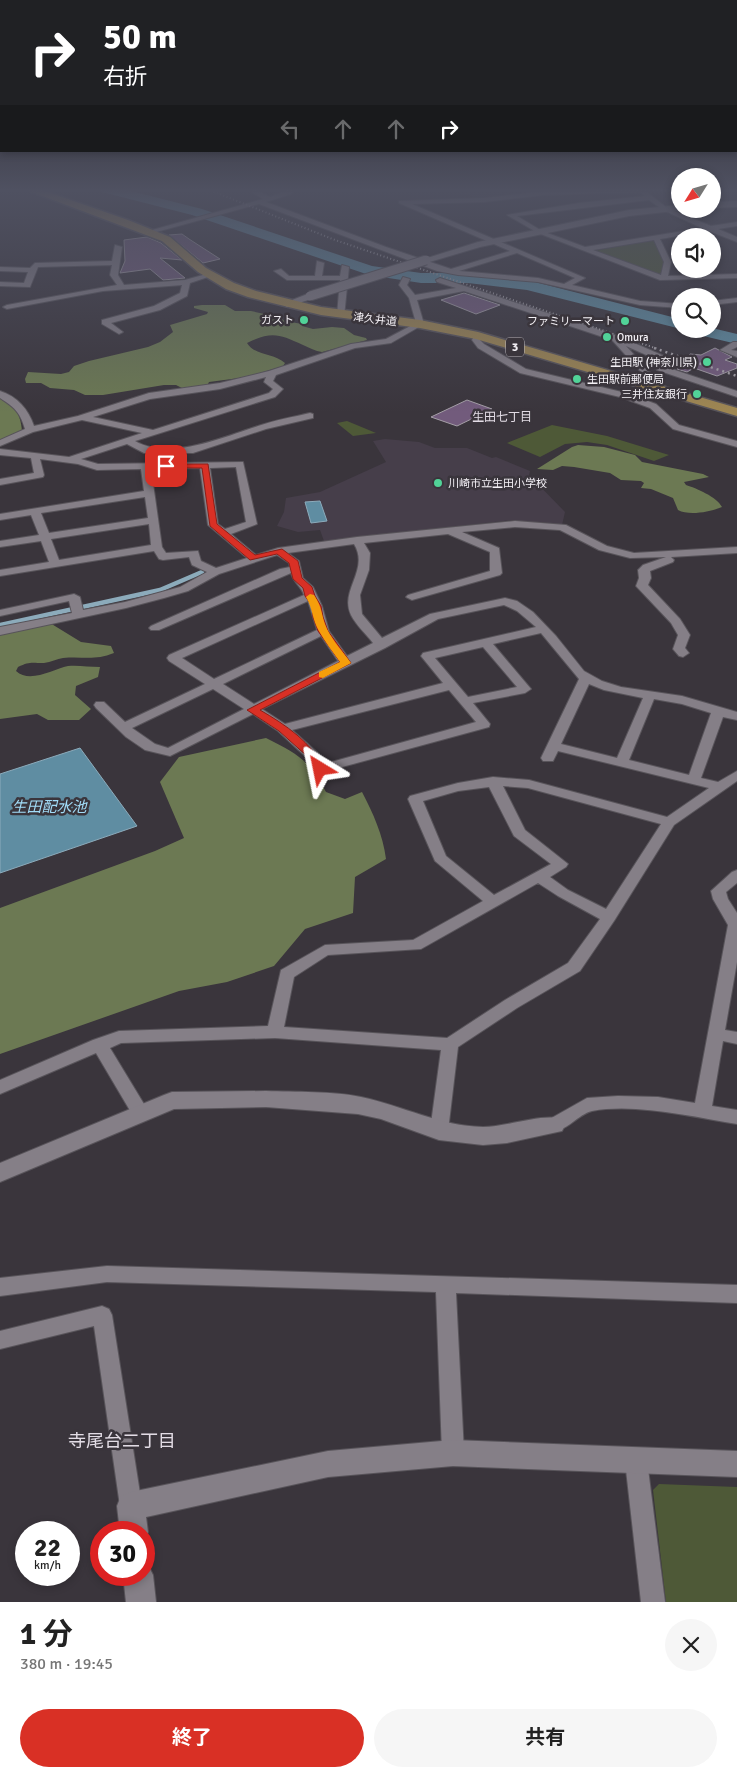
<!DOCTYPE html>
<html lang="ja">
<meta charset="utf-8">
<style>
:root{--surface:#fff;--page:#f6f6f6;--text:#222;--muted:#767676;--accent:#d93025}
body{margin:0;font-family:Signika,"Noto Sans JP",sans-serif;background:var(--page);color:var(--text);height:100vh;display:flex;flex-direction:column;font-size:19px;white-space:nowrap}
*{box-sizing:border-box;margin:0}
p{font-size:16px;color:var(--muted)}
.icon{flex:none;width:28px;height:28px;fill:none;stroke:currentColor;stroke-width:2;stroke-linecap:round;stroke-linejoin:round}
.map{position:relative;height:1602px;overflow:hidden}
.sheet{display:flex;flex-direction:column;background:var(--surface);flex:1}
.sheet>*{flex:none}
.guide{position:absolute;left:0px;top:0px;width:738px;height:152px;box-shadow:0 2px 8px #0003;background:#202124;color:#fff;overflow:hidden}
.needle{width:32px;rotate:233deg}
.buttons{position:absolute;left:671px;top:168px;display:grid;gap:10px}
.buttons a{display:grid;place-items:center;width:50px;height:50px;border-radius:50%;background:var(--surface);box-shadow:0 2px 8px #0003;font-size:25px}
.speed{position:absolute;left:15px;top:1521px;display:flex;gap:10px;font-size:25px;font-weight:700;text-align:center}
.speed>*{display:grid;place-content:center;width:65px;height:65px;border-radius:50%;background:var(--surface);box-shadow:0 2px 8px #0003;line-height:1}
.speed small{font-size:12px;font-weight:400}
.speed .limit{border:8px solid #d22;background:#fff;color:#111}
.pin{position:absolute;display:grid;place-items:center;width:42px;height:42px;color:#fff;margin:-21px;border-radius:10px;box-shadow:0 2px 8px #0006}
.me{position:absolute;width:55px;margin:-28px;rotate:325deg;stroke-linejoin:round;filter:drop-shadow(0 0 4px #0008)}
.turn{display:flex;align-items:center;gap:18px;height:105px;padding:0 20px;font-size:22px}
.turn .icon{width:65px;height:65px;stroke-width:2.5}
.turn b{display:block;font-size:35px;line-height:42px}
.lanes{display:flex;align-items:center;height:48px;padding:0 20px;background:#0003;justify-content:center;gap:25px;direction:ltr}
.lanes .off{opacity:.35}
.round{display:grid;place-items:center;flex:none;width:52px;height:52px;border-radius:26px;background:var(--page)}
.summary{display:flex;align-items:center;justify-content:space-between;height:85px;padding:0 20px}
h1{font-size:30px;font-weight:700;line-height:38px}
.cta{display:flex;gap:10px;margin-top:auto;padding:10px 20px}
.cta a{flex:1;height:58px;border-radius:30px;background:var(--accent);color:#fff;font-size:20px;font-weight:700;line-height:58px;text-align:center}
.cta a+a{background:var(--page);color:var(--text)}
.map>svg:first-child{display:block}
</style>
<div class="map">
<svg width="737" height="1602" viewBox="0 0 737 1602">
<rect width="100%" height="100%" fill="#3a353c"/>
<g fill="#463e4a">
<polygon points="453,189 658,189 543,192 485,198 460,194"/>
<polygon points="385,439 419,442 435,448 467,448 492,458 496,457 530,471 529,475 565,512 562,525 542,522 515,522 513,520 324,541 320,530 298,532 277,526 284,512 286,498 320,492 386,462 373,441"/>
</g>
<g fill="#4e5937">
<polygon points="651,240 656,241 666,266 663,274 657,274 594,251"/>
<polygon points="347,421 376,433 353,436 337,423"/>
<polygon points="552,425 607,436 669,455 654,461 607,445 587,442 565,444 540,457 507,443"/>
<polygon points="659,1484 737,1487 737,1602 666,1602 653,1490"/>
</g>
<g fill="#6c7953">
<path d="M202 305H225L235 311H251L278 317 285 321 302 324V326L313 329 332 327 344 328 354 335 366 338 367 340 322 352C315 351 310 348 303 345 279 334 272 331 247 343 255 356 274 353 285 363L283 366 247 377 209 382 208 384 210 386 186 390 176 385H164L103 395H85L74 390 50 388 41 383H26L25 379 28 372 61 374 69 372 74 366 89 361 148 347 160 342 173 332 170 325 207 314 208 312 194 308V306Z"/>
<path d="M0 398C16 409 20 412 22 431L0 441Z"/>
<path d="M578 445 604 447 635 455 642 462 703 474 709 477 684 482 686 485C696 488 717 497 722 507 710 512 689 516 678 510L673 498 651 489 641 488 644 483 641 481 621 480 610 473 574 467 562 466 553 470 537 469 572 447Z"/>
<path d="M50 623 81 642 111 646 114 653C94 661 83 656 63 658 57 659 51 662 44 663 32 663 30 661 18 667L16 671C30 684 53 669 68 666 78 665 89 667 100 667L98 677 76 686 75 695 91 709 79 720H48L37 714 0 719V634Z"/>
<path d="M266 738C298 754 309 760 326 792L345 799 362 792C373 813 383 835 386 859L355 877 353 913 305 929 274 966 227 982 179 991 0 1054V908L155 851 184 838 160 782 179 757Z"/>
</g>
<g fill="#5f8da2" stroke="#8cabbb">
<polygon points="320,501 327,521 311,523 305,502"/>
<polygon points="80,748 137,826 0,873 0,774"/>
</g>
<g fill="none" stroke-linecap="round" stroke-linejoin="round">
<polyline stroke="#8cabbb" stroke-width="4.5" points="0,625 160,590 202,572"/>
<g fill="#5f8da2" fill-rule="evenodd">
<polygon points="100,189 123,189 202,209 372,266 421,273 468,273 527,280 680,319 681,329 527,290 468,283 421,283 369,275 192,215 102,192"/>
<polygon points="712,328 737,334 737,344 691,333 688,329"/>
</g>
</g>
<g fill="#725b7c" stroke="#a59fa7">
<polygon points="182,234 189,239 220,259 203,263 169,235"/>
<polygon points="147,237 161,243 182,260 160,258 185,278 163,280 150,269 120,273 125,261 124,240"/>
<polygon points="464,293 500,305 476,314 441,300"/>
<polygon points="715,348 732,357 725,360 737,364 737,368 717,376 694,368 687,372 677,369 690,354 701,355"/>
<polygon points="467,400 492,409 457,426 431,417"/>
</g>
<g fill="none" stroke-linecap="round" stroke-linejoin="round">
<g stroke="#58545a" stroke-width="2">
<g id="minor">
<path d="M247 189H255L270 197 289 189H296L291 194 266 202 386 247 451 269 510 251 399 203V201L484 198 544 191 680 189V191L647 192 667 208 711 226 737 222V226L718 229 737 237V242L709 231 660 239 671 262 668 276 737 274V278L660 280 538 233 507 215 579 203 645 196 640 192 544 195 484 202 412 204 585 278 572 285 640 301 680 304V308L640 305 538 282 458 275 437 271 259 204 149 234 145 232 263 199ZM649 200 663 210 702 228 585 247 542 231 517 216ZM654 240 664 262 661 275 593 250ZM517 253 575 278 564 284 538 278 459 271Z"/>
<polygon points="115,245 122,247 118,275 124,285 185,280 210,273 214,275 190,283 187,296 160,310 111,323 123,332 119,334 102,324 102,320 154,306 180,293 182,285 103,291 7,309 3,307 7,305 117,285 110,275 112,265 38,267 30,287 0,286 0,282 24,283 28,272 0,271 0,267 30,268 35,263 112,261"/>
<polygon points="317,261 324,263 322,276 340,276 342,265 349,267 344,317 337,315 340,280 287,280 274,271 281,269 289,276 315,276"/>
<path d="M403 277 410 279 407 285 415 295 456 288 437 282 436 280 440 278 618 336 671 359 672 361 666 367 737 391V397L657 370 656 368 662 362 626 346 658 381 651 383 612 340 464 291 417 300 424 324 391 343 355 348 276 375 273 381 283 389 275 397 135 441C170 461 223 437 258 426 275 420 293 417 310 413L313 414V418L266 429 193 453H144L127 444 81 459 98 464 243 462 257 524 231 534 256 555 278 548 357 537 515 521 566 525 607 546 634 553 737 547V553L671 557 674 560 673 562 650 571 651 578 648 585 680 619 690 635 685 648 689 653 683 657 679 656 673 649 678 635 671 623 636 586 639 578 638 570 643 565 666 557 630 558 599 550 560 530 515 527 462 532 499 548 502 573 500 575 412 600 406 597 408 595 490 571V552L448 534 364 543 370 553 369 570 360 595 362 614 382 638 430 614 505 598 517 601 533 612 556 636 584 671 602 681 621 687 682 696 737 712V720L723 717 701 778 718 782 737 771V781L674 825 614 921 580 971 517 1008 458 1047 448 1131 445 1136 439 1138 433 1136 430 1131 441 1050 275 1038 121 1043 110 1048 150 1114 147 1119 141 1121 135 1119 96 1053 0 1094V1080L93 1040 119 1031 268 1026 281 970 325 945 413 940 483 901 435 861 408 799 410 796 458 783 493 777 529 780 667 817 709 788 558 751 553 761H543L541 758 579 679 541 633 493 644 531 689 525 693 473 703 490 724 489 727 320 773 315 772 307 758 278 731 253 714 170 756 145 750 126 737 96 708 94 705 96 702H104L125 722 205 684 169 661 167 658 169 655 304 595C301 586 293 582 291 573L159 630H151L149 628 151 626 280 569 290 567 289 563 277 555 219 574 188 591 164 598 126 608 0 635V627L72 613 69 601 0 616V610L74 594 80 597 83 610 125 602 180 587 207 572 192 565 189 557 163 560 159 559 154 551 0 576V570L49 562 41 541 0 547V541L39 535 31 515 0 520V514L144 491 141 469 97 470 78 464 40 459 44 475 43 477 0 485V479L34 473 31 458 0 455V449L69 457 142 433 82 420 33 432 0 446V440L25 429C20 412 14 407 0 398V391C18 397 28 409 34 426L78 416 149 393 220 383 269 371 351 344 386 339 416 323 409 298 399 285ZM266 377 264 382 273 389 269 393 153 430 93 417 150 399 220 389ZM236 467 246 522 225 529 218 524 210 468ZM200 468 208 525 247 558 216 568 201 561 198 551 166 553 162 547 151 469ZM145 497 148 518 49 533 41 513ZM149 524 151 545 59 560 51 539ZM354 544C370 570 339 590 351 615 356 625 366 634 373 643L347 656 329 631 322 606 313 587 303 578 299 561 288 553ZM308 601 317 630 214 679 182 658ZM504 605 517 611 536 627 423 653 421 656 443 683 285 724 262 709 385 648 438 619ZM321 636 338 661 254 704 223 684ZM483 647 517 687 468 697 435 658ZM589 684 604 690 643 698 617 758 561 744ZM213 689 244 709 168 748 155 744 132 728ZM449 690 476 722 324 764 318 753 292 730ZM654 699 682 704 711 713 689 775 629 760ZM503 786 528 788 661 824 606 909 568 890 550 877 566 867 568 864 525 830ZM489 787 514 836 551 864 494 895 446 856 423 801 458 791ZM538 883 558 896 600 919 568 963 505 1000 447 1038 284 1027 294 977 328 955 421 949Z"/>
<polygon points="737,298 737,302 712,305 712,301"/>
<polygon points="475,334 481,334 480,340 484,344 526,369 626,393 656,404 679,425 737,441 737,447 673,429 650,408 620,397 520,373 478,348 472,340"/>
<polygon points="733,342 737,342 737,347 731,350 737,351 737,357 720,350"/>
<path d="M737 870V883L726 892 728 899 737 913V962L725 1030 737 1032V1044L723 1041 712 1106 737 1110V1124C693 1117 636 1103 592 1111 576 1115 565 1135 548 1130L545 1125 548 1120 587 1098 618 1096 658 1097 695 1103 728 925 713 899 711 891 732 872Z"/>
<polygon points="107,1266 737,1285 737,1303 456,1293 464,1453 461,1460 453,1463 445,1460 442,1453 436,1292 107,1282 0,1296 0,1278"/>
<polygon points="102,1306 109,1309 112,1315 142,1506 139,1514 131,1517 123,1514 120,1506 94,1326 0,1349 0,1331"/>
<polygon points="636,1451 644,1454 647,1461 665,1602 641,1602 625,1461 628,1454"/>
</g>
</g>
<g stroke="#58545a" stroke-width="2">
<g id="tertiary">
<polygon points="737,201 737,207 712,208 712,202"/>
<polygon points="680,205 680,209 683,210 629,216 480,247 426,263 421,260 478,242 629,210"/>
<polygon points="310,293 314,294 314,298 287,307 282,304"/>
<path d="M266 1091C295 1092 334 1091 361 1097 403 1106 440 1126 483 1127 506 1127 543 1113 562 1119L565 1125 562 1131 507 1143 483 1145 439 1140 381 1119 358 1114 266 1107 174 1109 0 1182V1163L164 1095 172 1092Z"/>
<polygon points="453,1440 737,1451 737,1477 453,1466 328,1477 146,1517 148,1532 144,1542 144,1532 120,1532 117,1506 121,1496 131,1492 328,1451"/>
<polygon points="144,1563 148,1565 153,1575 156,1602 126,1602 123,1575 144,1575"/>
</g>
</g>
<g stroke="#58545a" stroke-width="3">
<polygon id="primary" points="24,189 39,189 128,220 170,237 206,268 234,283 256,291 321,307 420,320 478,332 737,408 737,416 476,339 420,328 321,315 248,297 226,289 198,272 162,241"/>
</g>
<use href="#minor" fill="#857f87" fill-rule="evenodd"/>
<use href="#tertiary" fill="#857f87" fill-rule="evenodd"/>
<use href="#primary" fill="#9e8652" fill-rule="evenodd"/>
<polyline stroke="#a9a5ab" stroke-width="2" stroke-dasharray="1 2.5" stroke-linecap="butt" points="207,189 335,240 658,349"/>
<polyline stroke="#a9a5ab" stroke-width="2.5" stroke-dasharray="2 4" stroke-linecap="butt" points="654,348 737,376"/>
<g stroke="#58545a" stroke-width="11" stroke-linecap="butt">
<polyline id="tertiary-bridge" points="310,296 426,260"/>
</g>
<use href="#tertiary-bridge" stroke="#857f87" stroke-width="9"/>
</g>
<linearGradient id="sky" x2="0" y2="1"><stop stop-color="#201d21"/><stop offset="0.46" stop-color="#4f5161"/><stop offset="1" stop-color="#4f5161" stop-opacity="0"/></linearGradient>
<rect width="737" height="413" fill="url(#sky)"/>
<path fill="#d93025" stroke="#8d1f18" d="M166 464H208L217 524 255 555 282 549 298 561 302 578 312 587 315 596 321 606 323 617 328 631 351 663 260 710C286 725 311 742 325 769L324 771H316L308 757 279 731 247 710 340 662 318 631 313 617 312 606 305 596 303 588 293 579 289 563 277 554 250 560 210 526 202 468H163V465Z"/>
<path fill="#f59e0b" d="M310 594 314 595C323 608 321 616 327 629 333 641 343 652 351 663L323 678 319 677V672L340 662C333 652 325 642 319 631 312 620 313 608 306 597Z"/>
<g fill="#51d398" stroke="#3a353c" stroke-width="2">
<circle cx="304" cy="320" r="5"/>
<circle cx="625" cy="321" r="5"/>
<circle cx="607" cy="337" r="5"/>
<circle cx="707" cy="362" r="5"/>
<circle cx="577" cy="379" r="5"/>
<circle cx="697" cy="394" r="5"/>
<circle cx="438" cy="483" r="5"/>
</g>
<g text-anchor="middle" stroke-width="5" stroke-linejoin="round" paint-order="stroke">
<g font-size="11" fill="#f4f1f6" stroke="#3a353c">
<text transform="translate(375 319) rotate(7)" y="4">津久井道</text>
</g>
<g font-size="11" fill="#f4f1f6" stroke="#3a353c" text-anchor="end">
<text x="294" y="324">ガスト</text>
<text x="615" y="325">ファミリーマート</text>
<text x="617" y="341" text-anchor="start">Omura</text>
<text x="697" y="366">生田駅 (神奈川県)</text>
<text x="587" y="383" text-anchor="start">生田駅前郵便局</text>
<text x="687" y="398">三井住友銀行</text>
<text x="448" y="487" text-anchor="start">川崎市立生田小学校</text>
</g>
<rect fill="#3a353c" stroke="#bcb9be" stroke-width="1" x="506" y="337.5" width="18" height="19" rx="4"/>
<g font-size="12" font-weight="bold" fill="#f4f1f6">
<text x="515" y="351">3</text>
</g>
<g font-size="12" fill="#e2dce5" stroke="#3a353c">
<text x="502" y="421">生田七丁目</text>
</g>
<g font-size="15" font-style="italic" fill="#a2dcf8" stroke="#3a353c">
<text x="49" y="812">生田配水池</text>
</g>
<g font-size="18" fill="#e2dce5" stroke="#3a353c">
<text x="122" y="1447">寺尾台二丁目</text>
</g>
</g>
</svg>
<div class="buttons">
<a><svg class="needle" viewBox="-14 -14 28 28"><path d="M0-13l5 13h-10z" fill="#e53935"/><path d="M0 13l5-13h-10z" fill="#767676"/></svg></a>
<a><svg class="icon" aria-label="sound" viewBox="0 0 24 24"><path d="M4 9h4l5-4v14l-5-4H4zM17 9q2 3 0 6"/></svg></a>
<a><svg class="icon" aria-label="search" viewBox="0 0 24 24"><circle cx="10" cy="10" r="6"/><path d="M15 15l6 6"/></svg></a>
</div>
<div class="speed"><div>22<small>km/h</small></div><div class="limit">30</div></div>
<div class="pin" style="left:166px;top:466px;background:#d93025"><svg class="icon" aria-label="arrive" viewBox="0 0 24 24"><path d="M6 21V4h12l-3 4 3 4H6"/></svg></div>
<svg class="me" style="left:320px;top:769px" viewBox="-20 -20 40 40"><path d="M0-17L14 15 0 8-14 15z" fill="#d93025" stroke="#fff" stroke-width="4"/></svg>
<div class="guide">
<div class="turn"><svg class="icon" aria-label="right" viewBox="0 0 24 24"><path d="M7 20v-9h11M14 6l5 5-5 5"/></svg><div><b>50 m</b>右折</div></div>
<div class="lanes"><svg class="icon off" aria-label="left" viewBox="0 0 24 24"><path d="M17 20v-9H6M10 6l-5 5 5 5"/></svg><svg class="icon off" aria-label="ahead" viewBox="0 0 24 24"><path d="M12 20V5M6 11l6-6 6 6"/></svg><svg class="icon off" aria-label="ahead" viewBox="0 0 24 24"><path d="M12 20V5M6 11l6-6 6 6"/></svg><svg class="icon" aria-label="right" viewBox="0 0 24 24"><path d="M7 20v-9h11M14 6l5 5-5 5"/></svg></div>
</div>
</div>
<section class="sheet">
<div class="summary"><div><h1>1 分</h1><p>380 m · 19:45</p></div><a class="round"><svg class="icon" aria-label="close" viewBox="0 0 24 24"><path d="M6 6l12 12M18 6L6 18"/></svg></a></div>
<div class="cta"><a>終了</a><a>共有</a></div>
</section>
